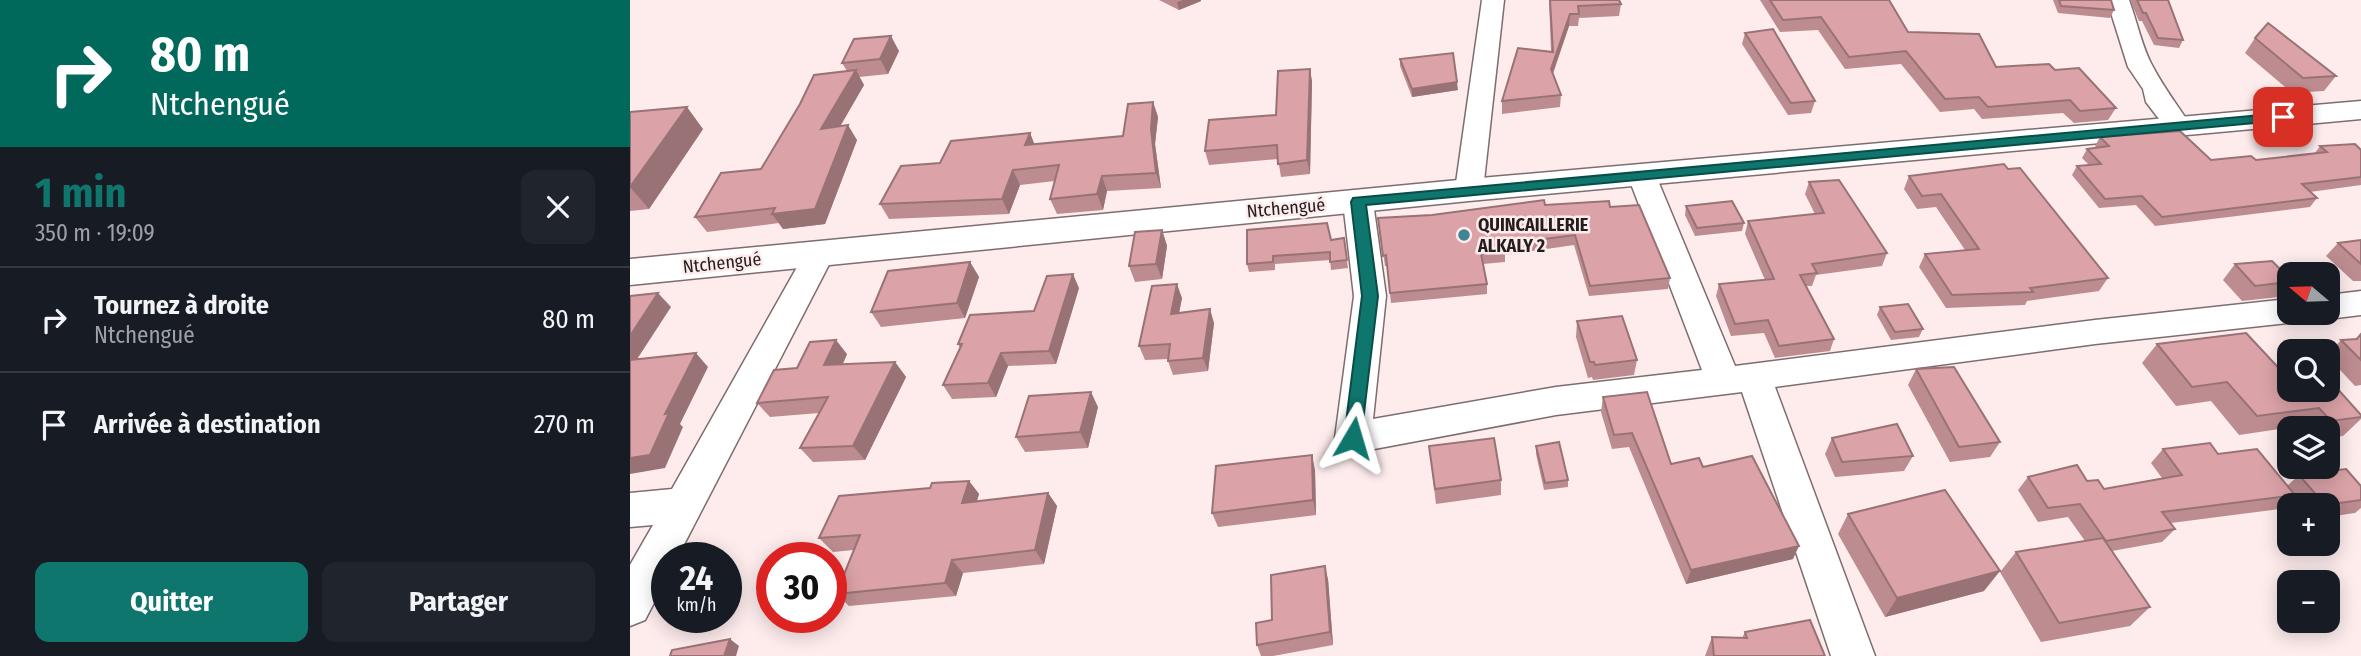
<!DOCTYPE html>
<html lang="fr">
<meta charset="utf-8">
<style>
:root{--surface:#171b24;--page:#20242c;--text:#f1f3f6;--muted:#9ea1a6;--line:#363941;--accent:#0f766e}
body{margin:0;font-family:"Fira Sans Condensed",sans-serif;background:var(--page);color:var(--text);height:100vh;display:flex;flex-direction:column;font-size:26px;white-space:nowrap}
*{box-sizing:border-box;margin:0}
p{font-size:23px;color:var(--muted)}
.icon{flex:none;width:38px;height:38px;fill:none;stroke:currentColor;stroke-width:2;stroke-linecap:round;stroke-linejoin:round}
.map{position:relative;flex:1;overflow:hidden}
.panel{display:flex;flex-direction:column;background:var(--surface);width:630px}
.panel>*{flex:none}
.hud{background:#00695c;color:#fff;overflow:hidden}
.needle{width:46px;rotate:289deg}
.buttons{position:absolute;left:1647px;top:262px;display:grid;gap:14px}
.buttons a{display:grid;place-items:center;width:63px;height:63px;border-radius:14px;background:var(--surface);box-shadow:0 4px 18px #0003;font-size:35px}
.speed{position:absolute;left:21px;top:542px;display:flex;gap:14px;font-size:35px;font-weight:700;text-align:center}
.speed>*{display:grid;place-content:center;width:91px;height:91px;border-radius:50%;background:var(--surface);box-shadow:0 4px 18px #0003;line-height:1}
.speed small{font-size:18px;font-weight:400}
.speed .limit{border:10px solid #d22;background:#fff;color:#111}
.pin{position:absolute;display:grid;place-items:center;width:60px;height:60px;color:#fff;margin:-30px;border-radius:14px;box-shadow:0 4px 10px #0006}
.me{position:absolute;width:77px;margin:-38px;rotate:7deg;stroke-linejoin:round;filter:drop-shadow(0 0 5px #0008)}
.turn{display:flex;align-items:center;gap:24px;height:147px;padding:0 35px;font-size:32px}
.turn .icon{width:91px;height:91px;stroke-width:2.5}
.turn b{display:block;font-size:49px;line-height:60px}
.round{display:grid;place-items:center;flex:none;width:74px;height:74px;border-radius:14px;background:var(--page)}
.head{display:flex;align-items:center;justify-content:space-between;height:119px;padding:0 35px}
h1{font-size:42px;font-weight:700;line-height:52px;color:var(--accent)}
.button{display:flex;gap:14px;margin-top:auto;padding:14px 35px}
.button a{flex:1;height:80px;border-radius:14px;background:var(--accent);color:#fff;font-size:28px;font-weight:700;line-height:80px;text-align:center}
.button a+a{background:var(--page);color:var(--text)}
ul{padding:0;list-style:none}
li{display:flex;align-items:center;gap:21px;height:105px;padding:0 35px;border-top:2px solid var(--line)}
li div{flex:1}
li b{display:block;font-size:26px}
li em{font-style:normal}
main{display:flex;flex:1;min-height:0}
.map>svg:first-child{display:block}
</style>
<main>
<section class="panel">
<div class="hud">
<div class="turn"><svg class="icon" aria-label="right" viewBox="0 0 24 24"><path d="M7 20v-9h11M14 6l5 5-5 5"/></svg><div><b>80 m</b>Ntchengué</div></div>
</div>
<div class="head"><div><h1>1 min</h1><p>350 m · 19:09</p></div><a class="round"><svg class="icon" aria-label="close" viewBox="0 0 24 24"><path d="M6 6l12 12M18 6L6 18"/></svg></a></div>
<ul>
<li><svg class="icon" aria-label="right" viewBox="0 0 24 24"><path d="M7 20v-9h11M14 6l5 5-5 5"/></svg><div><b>Tournez à droite</b><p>Ntchengué</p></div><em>80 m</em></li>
<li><svg class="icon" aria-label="arrive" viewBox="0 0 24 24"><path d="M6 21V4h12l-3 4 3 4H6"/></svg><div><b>Arrivée à destination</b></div><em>270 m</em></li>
</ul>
<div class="button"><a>Quitter</a><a>Partager</a></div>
</section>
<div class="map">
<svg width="1731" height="656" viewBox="0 0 1731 656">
<rect width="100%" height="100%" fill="#feeced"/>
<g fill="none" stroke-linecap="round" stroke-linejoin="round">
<g stroke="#7d6d6f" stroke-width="3">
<g id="minor">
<polygon points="852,0 874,0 853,190 849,196 839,199 829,196 825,190"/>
<path d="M1477 0H1499C1507 21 1512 48 1523 67 1534 88 1548 106 1561 126L1557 132 1548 134 1539 132 1516 102 1513 89 1498 67Z"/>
<polygon points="1012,167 1022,170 1026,176 1105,366 1465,320 1659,299 1659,313 1674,313 1671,319 1659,323 1465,344 1145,387 1245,656 1201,656 1112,392 926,415 723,453 710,449 705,438 724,296 713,202 718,195 728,193 738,195 743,202 756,296 743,419 926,387 1072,370 998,176 1002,170"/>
<polygon points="190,243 201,246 205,253 47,558 37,558 37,578 15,620 0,626 0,565 23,525 0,527 0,493 42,489 175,253 179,246"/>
<polygon points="1731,291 1731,315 1698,319 1685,313 1698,313 1698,295"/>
</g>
</g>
<g stroke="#7d6d6f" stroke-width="3">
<polygon id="major" points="1731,101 1731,119 839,201 0,285 0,259 839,179"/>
</g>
<use href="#minor" fill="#fff" fill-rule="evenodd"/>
<use href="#major" fill="#fff" fill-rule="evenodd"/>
</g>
<g fill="#bc8c90">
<polygon points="529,0 571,0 571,1 549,10"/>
<polygon points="919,0 989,0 991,4 989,16 949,18 948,26 939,26 923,74 931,95 930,107 872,114 872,101 921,52"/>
<polygon points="1130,0 1259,0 1278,32 1366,67 1425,70 1486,108 1478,120 1444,123 1433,113 1352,119 1344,109 1310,112 1271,64 1215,69 1188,30 1150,32"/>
<polygon points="1423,0 1481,0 1484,10 1480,18 1428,13"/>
<polygon points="1500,0 1538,0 1553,40 1549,48 1524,45 1512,21 1509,21"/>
<polygon points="1115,33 1185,101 1181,113 1158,115 1112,44"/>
<polygon points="1625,38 1706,76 1694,91 1662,93 1615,53"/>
<polygon points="269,51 258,74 229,77 234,85 210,126 227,140 195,224 153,229 149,223 77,232 65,217 131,169 217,71 212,63"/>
<polygon points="770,59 828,90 782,97 770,66"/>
<polygon points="680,69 682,82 680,174 651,177 648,159 579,165 575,151 646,115"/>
<polygon points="523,102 528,117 525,144 531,188 477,191 473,210 427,214 420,199 425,181 390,185 379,214 259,219 250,204 310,163 400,133 404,144 493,136"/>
<polygon points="0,112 73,129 19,209 0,211"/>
<polygon points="1470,137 1581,160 1626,160 1685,153 1690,146 1731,150 1731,185 1680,192 1687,198 1680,207 1525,226 1506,205 1469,208 1442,175 1447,166 1459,165 1452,158 1457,149 1467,148 1465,146"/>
<polygon points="1279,176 1478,278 1469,291 1397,301 1395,305 1316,308 1289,267 1295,254 1335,250 1306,207 1287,209 1274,189"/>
<polygon points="1179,182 1257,253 1252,266 1186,275 1182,286 1176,286 1204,339 1200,351 1145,358 1134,333 1101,336 1086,296 1089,284 1135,280 1115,234 1118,221 1185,214 1175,194"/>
<polygon points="915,205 980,207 1040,278 1038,289 959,296 944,245 875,255 875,262 853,264 857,284 857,294 761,303 757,266 755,266 748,218 802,215"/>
<polygon points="1056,206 1114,223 1112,231 1065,236 1055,215"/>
<polygon points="532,230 537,246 532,279 505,282 499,266"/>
<polygon points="617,230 701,240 714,238 718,268 701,270 700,260 645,264 645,270 619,272 617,264"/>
<polygon points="1731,240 1731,281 1723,281 1696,256 1708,243"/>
<polygon points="340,262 349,277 335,318 251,327 241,312"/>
<polygon points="1605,264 1659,278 1659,286 1649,297 1612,301 1593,280"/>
<polygon points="449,288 426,364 378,366 366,397 322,399 313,385 330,348 328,344 404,311"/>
<polygon points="552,298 549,313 584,323 578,371 543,375 538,361 538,359 515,360 509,346"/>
<polygon points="1250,307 1293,329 1289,337 1261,340 1247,315"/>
<polygon points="947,321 1007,360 1004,375 963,380 962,377 958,378 946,337"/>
<polygon points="1731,333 1731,385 1725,386 1698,357 1698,355 1711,340 1725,339"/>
<polygon points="1527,344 1731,415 1731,419 1713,436 1698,438 1698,429 1672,429 1670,426 1609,435 1581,401 1546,406 1512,363"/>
<polygon points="217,354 213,364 265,362 276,377 235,460 183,462 170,448 189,413 140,417 127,403"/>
<polygon points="1286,369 1370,442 1360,457 1320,462 1278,385"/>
<polygon points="973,397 1041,464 1073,467 1163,559 1056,584 999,447 982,449 971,412"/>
<polygon points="468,407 458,448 395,452 386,437"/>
<polygon points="1202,438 1283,456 1274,471 1205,477 1195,454"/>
<polygon points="799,446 871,480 871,495 806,504"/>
<polygon points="906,446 938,480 938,487 914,490 906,454"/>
<polygon points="1533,449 1588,454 1657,486 1669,475 1731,486 1731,508 1725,513 1698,517 1698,506 1666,506 1661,499 1650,509 1541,523 1545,529 1532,542 1482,551 1520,607 1500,626 1411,642 1370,572 1386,552 1455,541 1438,517 1408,522 1388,490 1398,477 1457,481 1474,489 1532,478 1521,463"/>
<polygon points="685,470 686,515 588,527 582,513"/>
<polygon points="339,481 349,494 347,501 418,493 427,506 414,564 333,573 326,596 219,606 206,594 224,550 203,552 189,538 300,488"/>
<polygon points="1218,514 1354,591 1255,617 1208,534"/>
<polygon points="698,579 703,645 643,656 631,656 627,645 642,620"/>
<polygon points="1115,632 1195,656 1075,656 1082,637 1112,638"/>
</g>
<g fill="#997276">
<polygon points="553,0 571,0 571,1 549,10 547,2"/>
<polygon points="940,14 939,26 920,81 921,69"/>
<polygon points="261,36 269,51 258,74 250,59"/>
<polygon points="680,69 682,82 680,174 677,160"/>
<polygon points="226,70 234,85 200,144 191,129"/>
<polygon points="827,82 828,90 782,97 782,89"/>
<polygon points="523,102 528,117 525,144 531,188 526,173 521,129"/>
<polygon points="57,107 73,129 19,209 0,187"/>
<polygon points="218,125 227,140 195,224 153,229 142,214"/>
<polygon points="400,133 406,148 395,145"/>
<polygon points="383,170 390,185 379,214 372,199"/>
<polygon points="472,176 477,191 473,210 467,194"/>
<polygon points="532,230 537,246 532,279 526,264"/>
<polygon points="340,262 349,277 335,318 327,303"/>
<polygon points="443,274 449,288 426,364 419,351"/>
<polygon points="547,284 552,298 546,328 541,314"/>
<polygon points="28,293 41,307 0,370 0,336"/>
<polygon points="580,309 584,323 578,371 573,358"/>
<polygon points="206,340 217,354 205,380 194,365"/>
<polygon points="66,353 78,367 50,424 53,427 35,468 0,474 0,458 35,414"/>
<polygon points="371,353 378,366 366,397 358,383"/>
<polygon points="265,362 276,377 235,460 223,446"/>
<polygon points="461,392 468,407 458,448 450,432"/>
<polygon points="682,455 685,470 686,515 683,500"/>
<polygon points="339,481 349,494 342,516 332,503"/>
<polygon points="418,493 427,506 414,564 405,550"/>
<polygon points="1169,546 1163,559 1056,584 1061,570"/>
<polygon points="322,560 333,573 326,596 315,583"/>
<polygon points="695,566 698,579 703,645 700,632"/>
<polygon points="1370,571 1354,591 1255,617 1267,598"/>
<polygon points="100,639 109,646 106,656 94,656"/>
</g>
<g fill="#dba3a8" stroke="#997276" stroke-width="2">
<polygon points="920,0 989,0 991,4 948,6 949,14 940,14 921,69 931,95 872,101 888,48 923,52"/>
<polygon points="1140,0 1259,0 1278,32 1349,34 1366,67 1419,64 1425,70 1449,68 1486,108 1450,111 1440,100 1358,107 1349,97 1315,99 1276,51 1219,57 1191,17 1153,20"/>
<polygon points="1429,0 1481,0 1484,10 1431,6"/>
<polygon points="1507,0 1538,0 1553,40 1528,38 1516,13 1513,13"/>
<polygon points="1638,23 1706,76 1673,78 1625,38"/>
<polygon points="1143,29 1185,101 1161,103 1115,33"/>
<polygon points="261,36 250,59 212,63 224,39"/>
<polygon points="823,53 827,82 782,89 770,59"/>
<polygon points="680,69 677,160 648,164 647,145 575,151 579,120 646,115 648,71"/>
<polygon points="226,70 191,129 218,125 185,209 142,214 145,208 65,217 91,173 131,169 170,104 184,75"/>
<polygon points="523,102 521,129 526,173 472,176 467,194 420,199 429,165 383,170 372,199 250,204 271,166 310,163 321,141 400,133 395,145 493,136 498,104"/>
<polygon points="57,107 0,187 0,112"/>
<polygon points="1550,131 1581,160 1621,156 1626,160 1697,152 1690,146 1725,144 1731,150 1731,177 1672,184 1687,198 1532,217 1512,196 1475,199 1447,166 1471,164 1457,149 1479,146 1470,137"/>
<polygon points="1374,164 1378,169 1390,168 1478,278 1400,288 1403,292 1322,295 1295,254 1349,249 1311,194 1292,196 1279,176"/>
<polygon points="1209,180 1257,253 1182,264 1187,273 1170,275 1204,339 1149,346 1138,320 1105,324 1089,284 1144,279 1118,221 1194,213 1179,182"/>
<polygon points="914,200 915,205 979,201 980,207 1009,205 1040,278 960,286 945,235 874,244 875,251 851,254 857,284 760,293 756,255 753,256 748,218 802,215"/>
<polygon points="1102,201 1114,223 1067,228 1056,206"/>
<polygon points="697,223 701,240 714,238 717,260 700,262 700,252 643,256 643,262 617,264 617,230"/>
<polygon points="532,230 526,264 499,266 505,232"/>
<polygon points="1731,240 1731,264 1708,243"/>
<polygon points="1642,261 1659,278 1659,282 1625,286 1605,264"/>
<polygon points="340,262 327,303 241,312 258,271"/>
<polygon points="443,274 419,351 371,353 358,383 313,385 332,344 328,344 340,315 404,311 417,276"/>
<polygon points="547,284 541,314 580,309 573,358 538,361 540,344 509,346 522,286"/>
<polygon points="28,293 0,336 0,296"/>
<polygon points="1278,304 1293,329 1265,332 1250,307"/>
<polygon points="992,316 1007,360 965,365 964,362 960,362 947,321"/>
<polygon points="1616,333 1659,379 1659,390 1698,390 1698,378 1731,415 1731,417 1701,421 1689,408 1627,416 1597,382 1562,387 1527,344"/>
<polygon points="1731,334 1731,360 1711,340 1727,339"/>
<polygon points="206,340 194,365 265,362 223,446 170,448 198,397 127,403 144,370 167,368 180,342"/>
<polygon points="66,353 35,414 39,413 20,455 0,458 0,360"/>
<polygon points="1324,367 1370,442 1329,447 1286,369"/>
<polygon points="461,392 450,432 386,437 399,396"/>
<polygon points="1017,392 1041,464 1069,458 1073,467 1122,456 1169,546 1061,570 1002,433 984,435 973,397"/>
<polygon points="1267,424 1283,456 1212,462 1202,438"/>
<polygon points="864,438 871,480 805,489 799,446"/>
<polygon points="929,442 938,480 915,483 906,446"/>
<polygon points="1580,443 1588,454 1627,449 1665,495 1532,512 1545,529 1476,541 1450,504 1418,508 1398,477 1447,465 1457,481 1468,480 1474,489 1552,475 1533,449"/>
<polygon points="682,455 683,500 582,513 586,466"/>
<polygon points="1716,469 1731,486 1731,500 1695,505 1669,475"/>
<polygon points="339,481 332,503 418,493 405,550 322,560 315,583 206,594 230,535 189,538 209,496 300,488 302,483"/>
<polygon points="1315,490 1370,571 1267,598 1218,514"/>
<polygon points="1473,538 1520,607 1429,623 1386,552"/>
<polygon points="695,566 700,632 627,645 626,623 642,620 641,575"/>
<polygon points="1180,620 1195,656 1084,656 1082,637 1117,638 1115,632"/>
<polygon points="100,639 94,656 40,656 42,650"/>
</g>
<polygon fill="#0f766e" stroke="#0a4d48" stroke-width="2" points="1653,113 1659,117 1657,120 736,205 748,296 731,438 729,443 716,443 714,438 732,296 721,202 723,198"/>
<circle fill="#418494" stroke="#feeced" stroke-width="2.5" cx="834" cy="235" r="7"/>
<g text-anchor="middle" stroke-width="5" stroke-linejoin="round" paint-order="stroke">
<g font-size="18" fill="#231d1d" stroke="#feeced">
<text transform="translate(656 208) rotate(-5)" y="6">Ntchengué</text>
<text transform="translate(92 263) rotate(-6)" y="6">Ntchengué</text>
</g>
<g font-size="18" font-weight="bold" fill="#231d1d" stroke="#feeced" text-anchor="start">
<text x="848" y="231">QUINCAILLERIE<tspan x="848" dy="21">ALKALY 2</tspan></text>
</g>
</g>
</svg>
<div class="buttons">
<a><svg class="needle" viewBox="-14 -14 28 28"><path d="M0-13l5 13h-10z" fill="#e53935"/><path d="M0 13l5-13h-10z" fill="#9ea1a6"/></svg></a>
<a><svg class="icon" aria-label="search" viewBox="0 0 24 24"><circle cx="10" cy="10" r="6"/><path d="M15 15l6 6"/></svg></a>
<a><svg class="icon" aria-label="layers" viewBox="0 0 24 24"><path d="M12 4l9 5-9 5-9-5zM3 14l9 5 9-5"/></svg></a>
<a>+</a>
<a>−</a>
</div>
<div class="speed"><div>24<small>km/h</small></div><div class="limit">30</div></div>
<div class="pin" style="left:1653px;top:117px;background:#d93025"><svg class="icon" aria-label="arrive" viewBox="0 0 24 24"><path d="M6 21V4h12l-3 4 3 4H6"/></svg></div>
<svg class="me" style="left:723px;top:438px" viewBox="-20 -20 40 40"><path d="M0-17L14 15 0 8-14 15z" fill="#0f766e" stroke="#fff" stroke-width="4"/></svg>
</div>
</main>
